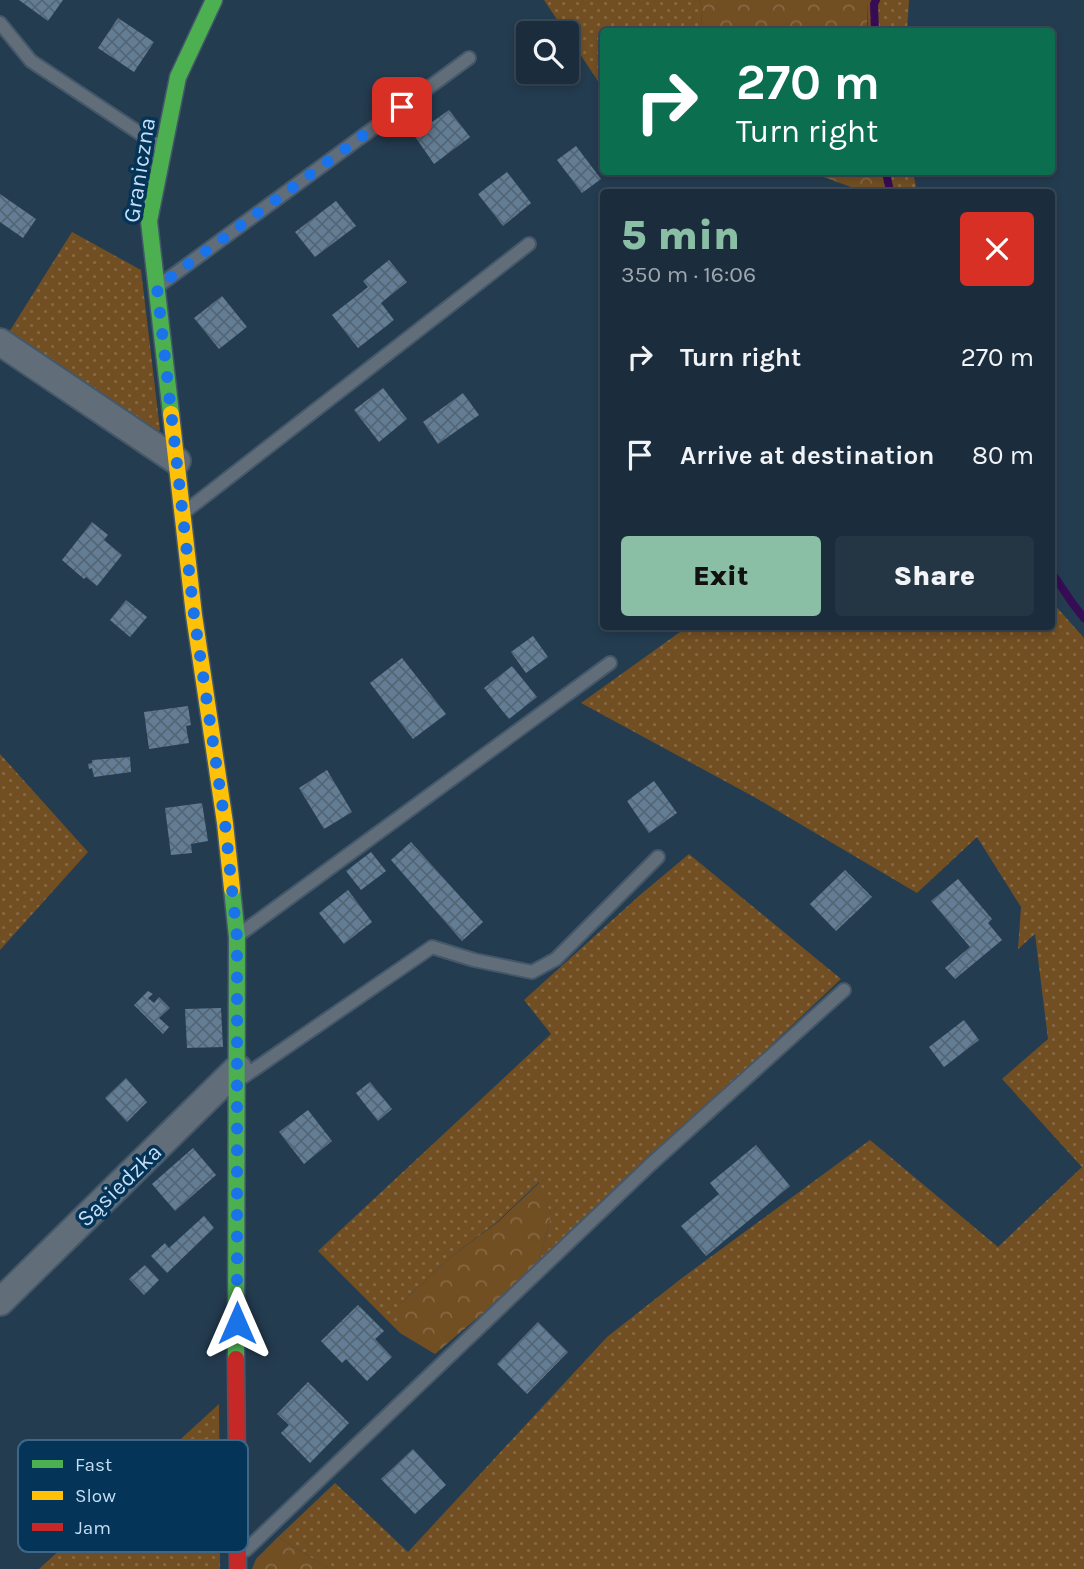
<!DOCTYPE html>
<meta charset="utf-8">
<style>
:root{--surface:#1b2d3c;--page:#243543;--text:#f1f3f6;--muted:#a0a8af;--line:#394956;--accent:#8abfa5}
body{margin:0;font-family:Karla,sans-serif;background:var(--page);color:var(--text);height:100vh;display:flex;flex-direction:column;font-size:26px;white-space:nowrap}
*{box-sizing:border-box;margin:0}
p{font-size:23px;color:var(--muted)}
.icon{flex:none;width:38px;height:38px;fill:none;stroke:currentColor;stroke-width:2;stroke-linecap:round;stroke-linejoin:round}
.map{position:relative;flex:1;overflow:hidden}
.sheet{position:absolute;left:600px;top:189px;width:455px;height:441px;display:flex;flex-direction:column;background:var(--surface);border-radius:7px;box-shadow:0 4px 10px #0003,0 0 0 2px var(--line)}
.sheet>*{flex:none}
.banner{position:absolute;left:600px;top:28px;width:455px;height:147px;border-radius:7px;box-shadow:0 4px 10px #0003,0 0 0 2px var(--line);background:#0b6e4f;color:#fff;overflow:hidden}
.tools{position:absolute;left:516px;top:21px;display:grid;gap:14px}
.tools a{display:grid;place-items:center;width:63px;height:63px;border-radius:7px;background:var(--surface);box-shadow:0 4px 10px #0003,0 0 0 2px var(--line);font-size:35px}
.pin{position:absolute;display:grid;place-items:center;width:60px;height:60px;color:#fff;margin:-30px;border-radius:14px;box-shadow:0 4px 10px #0006}
.me{position:absolute;width:77px;margin:-38px;rotate:0deg;stroke-linejoin:round;filter:drop-shadow(0 0 5px #0008)}
.turn{display:flex;align-items:center;gap:24px;height:147px;padding:0 21px;font-size:32px}
.turn .icon{width:91px;height:91px;stroke-width:2.5}
.turn b{display:block;font-size:49px;line-height:60px}
.round{display:grid;place-items:center;flex:none;width:74px;height:74px;border-radius:7px;background:var(--page)}
.overview{display:flex;align-items:center;justify-content:space-between;height:119px;padding:0 21px}
h1{font-size:42px;font-weight:800;line-height:52px;color:var(--accent)}
.button{display:flex;gap:14px;margin-top:auto;padding:14px 21px}
.button a{flex:1;height:80px;border-radius:7px;background:var(--accent);color:#111;font-size:28px;font-weight:800;line-height:80px;text-align:center}
.button a+a{background:var(--page);color:var(--text)}
ul{padding:0;list-style:none}
li{display:flex;align-items:center;gap:21px;height:98px;padding:0 21px}
li div{flex:1}
li b{display:block;font-size:26px}
li em{font-style:normal}
.map>svg:first-child{display:block}
</style>
<div class="map">
<svg width="1084" height="1569" viewBox="0 0 1084 1569">
<defs>
<pattern id="grass-dots" width="8" height="8" patternUnits="userSpaceOnUse" patternTransform="scale(1.75)"><rect width="8" height="8" fill="#724f23"/><path d="M2 2h.1M6 6h.1" fill="none" stroke="#856844" stroke-width="1.8" stroke-linecap="round"/></pattern>
<pattern id="forest-crowns" width="20" height="18" patternUnits="userSpaceOnUse" patternTransform="scale(1.75)"><rect width="20" height="18" fill="#724f23"/><path d="M2 6a3 3 0 1 1 6 0M12 15a3 3 0 1 1 6 0" fill="none" stroke="#856844"/></pattern>
<pattern id="building-cross-hatch" width="8" height="8" patternUnits="userSpaceOnUse" patternTransform="scale(1.75)"><rect width="8" height="8" fill="#637d94"/><path d="M0 0l8 8M0 8l8-8" fill="none" stroke="#536676"/></pattern>
</defs>
<rect width="100%" height="100%" fill="#243c50"/>
<g fill="url(#grass-dots)">
<polygon points="544,0 699,0 702,9 701,31 604,32 604,90"/>
<polygon points="868,0 909,0 907,31 868,31"/>
<polygon points="879,172 913,172 917,192 862,192 862,191 880,190"/>
<polygon points="72,232 141,270 160,430 151,435 6,337"/>
<polygon points="1052,602 1084,638 1084,1569 329,1569 278,1537 335,1483 408,1552 607,1337 682,1278 870,1140 998,1247 1082,1167 1002,1079 1048,1039 1035,934 1018,949 1021,907 977,837 917,893 756,798 581,703 687,627 1052,626"/>
<polygon points="0,754 88,852 0,950"/>
<polygon points="689,854 841,979 538,1266 551,1216 539,1182 497,1222 452,1256 400,1304 400,1333 318,1251 551,1034 524,1000 640,895"/>
<polygon points="219,1404 220,1569 39,1569"/>
</g>
<g fill="url(#forest-crowns)">
<polygon points="699,0 868,0 867,31 701,31 702,9"/>
<polygon points="802,172 879,172 881,190 862,191 818,175"/>
<polygon points="540,1182 551,1216 538,1266 435,1354 400,1333 400,1304 452,1256 498,1222"/>
<polygon points="278,1537 329,1569 252,1569 256,1559"/>
</g>
<g fill="none" stroke-linecap="round" stroke-linejoin="round">
<g stroke="#360c55" stroke-width="8">
<polyline points="875,32 874,4 876,0"/>
<polyline points="886,172 890,192"/>
<polyline points="1052,573 1073,604 1084,618"/>
</g>
</g>
<g fill="url(#building-cross-hatch)">
<polygon points="19,0 63,0 48,21"/>
<polygon points="118,18 154,42 134,72 98,48"/>
<polygon points="449,110 470,137 434,164 414,135"/>
<polygon points="576,146 601,179 582,193 557,160"/>
<polygon points="507,172 531,203 503,226 478,194"/>
<polygon points="0,194 36,219 23,238 0,222"/>
<polygon points="336,201 356,226 315,257 295,232"/>
<polygon points="389,260 407,282 381,303 394,320 358,348 332,315 368,287 363,281"/>
<polygon points="222,296 247,327 219,349 194,318"/>
<polygon points="383,388 407,419 379,442 354,410"/>
<polygon points="463,393 479,415 438,444 423,422"/>
<polygon points="92,522 108,535 104,540 122,555 97,586 86,577 84,579 62,560"/>
<polygon points="126,600 147,617 130,637 110,620"/>
<polygon points="533,636 548,657 526,673 511,652"/>
<polygon points="402,658 446,714 413,739 370,683"/>
<polygon points="512,666 537,697 509,719 484,688"/>
<polygon points="188,706 191,725 186,726 189,743 149,749 144,712"/>
<polygon points="130,757 131,772 94,777 92,768 89,769 88,764 92,763 92,760"/>
<polygon points="327,770 352,812 324,829 299,788"/>
<polygon points="654,781 677,813 649,833 627,801"/>
<polygon points="202,803 208,841 191,844 192,853 171,855 165,808"/>
<polygon points="411,842 483,922 462,941 391,860"/>
<polygon points="371,852 386,871 361,890 346,871"/>
<polygon points="845,870 872,897 836,931 810,904"/>
<polygon points="958,879 992,919 988,923 1002,940 955,979 945,968 970,947 931,901"/>
<polygon points="348,890 372,922 344,944 319,913"/>
<polygon points="148,991 153,994 148,998 154,1003 159,997 170,1008 159,1018 169,1027 163,1034 134,1005"/>
<polygon points="221,1008 223,1047 187,1048 185,1009"/>
<polygon points="964,1020 979,1040 944,1067 929,1047"/>
<polygon points="126,1078 147,1102 127,1122 105,1098"/>
<polygon points="370,1082 392,1109 378,1121 356,1093"/>
<polygon points="308,1110 332,1141 304,1164 279,1132"/>
<polygon points="756,1145 790,1186 706,1256 681,1226 719,1194 710,1183"/>
<polygon points="193,1148 216,1175 175,1211 152,1184"/>
<polygon points="204,1216 214,1228 167,1273 151,1256 165,1243 169,1248"/>
<polygon points="145,1265 159,1280 144,1295 129,1279"/>
<polygon points="358,1305 384,1331 375,1339 392,1357 367,1381 346,1359 342,1363 321,1341"/>
<polygon points="538,1322 568,1352 527,1394 497,1364"/>
<polygon points="308,1382 349,1423 310,1463 281,1433 289,1425 277,1414"/>
<polygon points="413,1449 446,1485 415,1514 381,1479"/>
</g>
<g fill="none" stroke-linecap="round" stroke-linejoin="round">
<g stroke="#44586a" stroke-width="16">
<g id="lane">
<polyline points="0,23 31,61 159,146"/>
<polyline points="161,284 469,58"/>
<polyline points="187,510 529,244"/>
<polyline points="240,934 610,663"/>
<polyline points="243,1077 432,947 474,960 532,972 556,959 658,857"/>
<polyline points="246,1550 650,1165 844,990"/>
</g>
</g>
<g stroke="#44586a" stroke-width="30">
<g id="street">
<polyline points="0,342 177,461"/>
<polyline points="0,1302 238,1068"/>
</g>
</g>
<g stroke="#44586a" stroke-width="19">
<g id="fast">
<polyline points="171,414 149,221 178,77 214,0"/>
<polyline points="232,889 237,937 236,1359"/>
</g>
</g>
<g stroke="#44586a" stroke-width="19">
<polyline id="slow" points="171,414 194,615 225,823 232,889"/>
</g>
<g stroke="#44586a" stroke-width="19">
<polyline id="jam" points="236,1359 238,1569"/>
</g>
<use href="#lane" stroke="#616d79" stroke-width="12"/>
<use href="#street" stroke="#616d79" stroke-width="26"/>
<use href="#fast" stroke="#4caf50" stroke-width="16"/>
<use href="#slow" stroke="#ffc107" stroke-width="16"/>
<use href="#jam" stroke="#c62828" stroke-width="16"/>
</g>
<g fill="none" stroke-linecap="round" stroke-linejoin="round">
<polyline stroke="#1a73e8" stroke-width="12" stroke-dasharray="0 21.6" points="237,1323 237,937 225,823 194,615 157,287 402,107"/>
</g>
<g text-anchor="middle" stroke-width="7" stroke-linejoin="round" paint-order="stroke">
<g font-size="23" fill="#c6def4" stroke="#043458">
<text transform="translate(139 170) rotate(-81)" y="8">Graniczna</text>
<text transform="translate(119 1185) rotate(-44)" y="8">Sąsiedzka</text>
</g>
</g>
<rect x="18" y="1440" width="230" height="112" rx="10" fill="#043458" stroke="#3e6787" stroke-width="2"/>
<rect x="32" y="1460" width="31" height="8" fill="#4caf50"/>
<rect x="32" y="1491" width="31" height="9" fill="#ffc107"/>
<rect x="32" y="1523" width="31" height="8" fill="#c62828"/>
<g font-size="19" fill="#c6def4">
<text x="75" y="1471">Fast</text>
<text x="75" y="1502">Slow</text>
<text x="75" y="1534">Jam</text>
</g>
</svg>
<div class="tools">
<a><svg class="icon" aria-label="search" viewBox="0 0 24 24"><circle cx="10" cy="10" r="6"/><path d="M15 15l6 6"/></svg></a>
</div>
<div class="pin" style="left:402px;top:107px;background:#d93025"><svg class="icon" aria-label="arrive" viewBox="0 0 24 24"><path d="M6 21V4h12l-3 4 3 4H6"/></svg></div>
<svg class="me" style="left:237px;top:1323px" viewBox="-20 -20 40 40"><path d="M0-17L14 15 0 8-14 15z" fill="#1a73e8" stroke="#fff" stroke-width="4"/></svg>
<div class="banner">
<div class="turn"><svg class="icon" aria-label="right" viewBox="0 0 24 24"><path d="M7 20v-9h11M14 6l5 5-5 5"/></svg><div><b>270 m</b>Turn right</div></div>
</div>
<section class="sheet">
<div class="overview"><div><h1>5 min</h1><p>350 m · 16:06</p></div><a class="round" style="background:#d93025;color:#fff"><svg class="icon" aria-label="close" viewBox="0 0 24 24"><path d="M6 6l12 12M18 6L6 18"/></svg></a></div>
<ul>
<li><svg class="icon" aria-label="right" viewBox="0 0 24 24"><path d="M7 20v-9h11M14 6l5 5-5 5"/></svg><div><b>Turn right</b></div><em>270 m</em></li>
<li><svg class="icon" aria-label="arrive" viewBox="0 0 24 24"><path d="M6 21V4h12l-3 4 3 4H6"/></svg><div><b>Arrive at destination</b></div><em>80 m</em></li>
</ul>
<div class="button"><a>Exit</a><a>Share</a></div>
</section>
</div>
